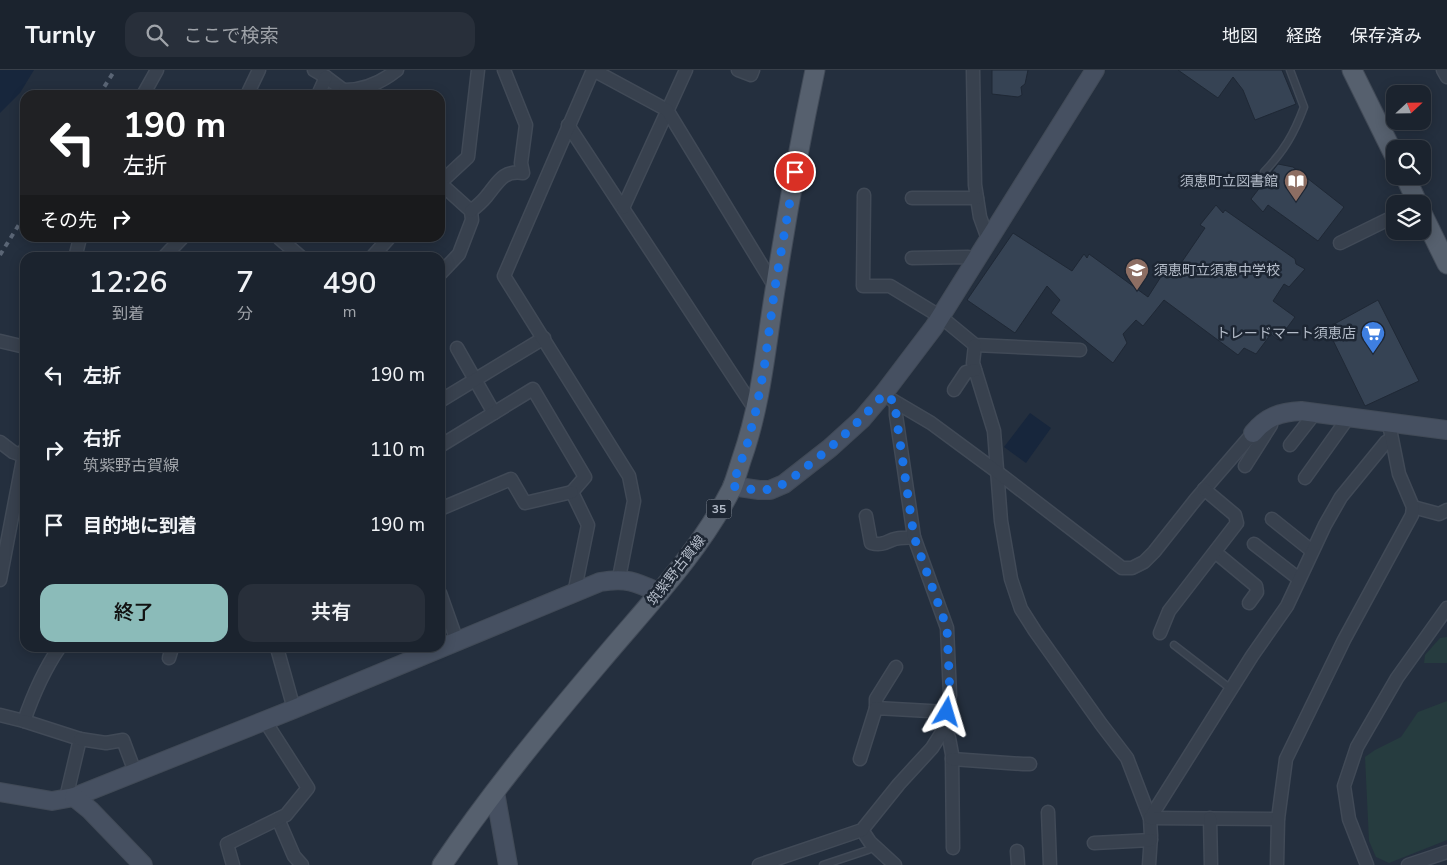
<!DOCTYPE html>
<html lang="ja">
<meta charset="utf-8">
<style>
:root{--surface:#1b232e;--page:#282f3a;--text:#f1f3f6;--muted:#a0a4aa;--line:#39404a;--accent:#8bbbb9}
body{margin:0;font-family:"Nunito Sans","Noto Sans JP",sans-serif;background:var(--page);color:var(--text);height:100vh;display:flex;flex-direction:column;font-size:19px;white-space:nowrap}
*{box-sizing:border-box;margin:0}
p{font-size:16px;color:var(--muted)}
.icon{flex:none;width:28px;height:28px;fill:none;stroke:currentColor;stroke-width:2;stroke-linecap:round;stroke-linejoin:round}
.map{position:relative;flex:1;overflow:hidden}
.panel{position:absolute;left:20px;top:182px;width:425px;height:400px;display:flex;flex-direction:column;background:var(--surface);border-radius:15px;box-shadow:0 2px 12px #0003,0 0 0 1px var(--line)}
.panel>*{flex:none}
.banner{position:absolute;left:20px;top:20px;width:425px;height:152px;border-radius:15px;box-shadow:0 2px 12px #0003,0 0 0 1px var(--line);background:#202124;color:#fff;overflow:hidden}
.needle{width:32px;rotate:68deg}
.fabs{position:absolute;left:1386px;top:15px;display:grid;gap:10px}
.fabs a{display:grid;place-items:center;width:45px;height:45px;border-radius:10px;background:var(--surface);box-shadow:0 2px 12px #0003,0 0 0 1px var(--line);font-size:25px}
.pin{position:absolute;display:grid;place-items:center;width:42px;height:42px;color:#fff;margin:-21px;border:2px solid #fff;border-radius:50%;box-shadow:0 1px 5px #0007}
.me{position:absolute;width:55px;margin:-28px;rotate:7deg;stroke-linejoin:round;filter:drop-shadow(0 0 4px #0008)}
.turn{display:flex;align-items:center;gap:18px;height:105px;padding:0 20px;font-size:22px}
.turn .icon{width:65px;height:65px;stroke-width:2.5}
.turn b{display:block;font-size:35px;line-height:42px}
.then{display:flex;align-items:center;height:48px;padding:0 20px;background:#0003;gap:10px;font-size:19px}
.eta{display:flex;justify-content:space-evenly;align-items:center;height:85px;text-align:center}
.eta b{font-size:30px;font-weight:600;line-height:35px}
.primary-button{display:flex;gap:10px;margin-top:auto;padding:10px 20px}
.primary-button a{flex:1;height:58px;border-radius:15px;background:var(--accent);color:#111;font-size:20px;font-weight:600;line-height:58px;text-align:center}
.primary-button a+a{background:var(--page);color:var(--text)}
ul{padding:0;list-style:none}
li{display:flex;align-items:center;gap:15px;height:75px;padding:0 20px}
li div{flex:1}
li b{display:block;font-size:19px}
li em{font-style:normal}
header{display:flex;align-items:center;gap:30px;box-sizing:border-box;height:70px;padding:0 25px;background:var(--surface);border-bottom:1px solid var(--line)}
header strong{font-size:24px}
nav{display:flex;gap:28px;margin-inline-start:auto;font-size:18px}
.search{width:350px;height:45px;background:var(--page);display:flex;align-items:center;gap:12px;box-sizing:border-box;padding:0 18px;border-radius:15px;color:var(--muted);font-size:19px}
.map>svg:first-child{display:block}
</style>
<header>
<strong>Turnly</strong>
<div class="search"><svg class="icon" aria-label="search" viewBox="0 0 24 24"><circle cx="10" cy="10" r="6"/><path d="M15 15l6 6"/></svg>ここで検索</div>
<nav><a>地図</a><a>経路</a><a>保存済み</a></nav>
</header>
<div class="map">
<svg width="1447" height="795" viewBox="0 0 1447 795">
<rect width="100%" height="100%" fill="#242f3e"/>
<g fill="#263c3f">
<polygon points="1447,567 1447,593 1424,593 1425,585 1440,568"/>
<polygon points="1447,631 1447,770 1389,793 1376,787 1369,771 1365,687 1375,680 1401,667 1418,642"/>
</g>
<g fill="#17263c">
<polygon points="0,0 34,0 20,23 0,43"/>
<polygon points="1030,343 1051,358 1026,393 1004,377"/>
</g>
<g fill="#364354" stroke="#1f2835">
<polygon points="992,0 1028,0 1025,14 1021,17 1022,25 1018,27 992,24"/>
<polygon points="1178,0 1282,0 1296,34 1255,50 1243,20 1233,7 1218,28"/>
<polygon points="1278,94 1293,97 1344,137 1318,171 1268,135 1263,142 1251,129"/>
<polygon points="1216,135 1223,143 1225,140 1295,189 1296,194 1305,199 1289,217 1284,214 1273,231 1295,247 1278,270 1271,264 1256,284 1244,278 1238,285 1164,230 1143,256 1136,250 1123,264 1127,273 1113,293 1051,243 1060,230 1047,216 1015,263 967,230 1013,163 1072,201 1084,184 1087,188 1089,184 1148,227 1169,194 1177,199 1205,158 1200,155"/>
<polygon points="1378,230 1419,311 1365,336 1327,258"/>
</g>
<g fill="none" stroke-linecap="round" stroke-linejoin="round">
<g stroke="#414a57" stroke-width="9">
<g id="lane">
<path d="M1264 102C1284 81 1294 64 1304 37L1290 0"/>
<polyline points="1174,575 1231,619"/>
<polyline points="823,795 868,780 874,776"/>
</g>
</g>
<g stroke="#414a57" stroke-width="15">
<g id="street">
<polyline points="314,0 326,7 350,25"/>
<polyline points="738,0 751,5 753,0"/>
<polyline points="973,0 975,115 980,147 988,169"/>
<polyline points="1443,0 1447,7"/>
<path d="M345 20C364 20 382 12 397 0"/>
<polyline points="143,25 157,0"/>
<polyline points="247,25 259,0"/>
<polyline points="318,25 326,7"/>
<polyline points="568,55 756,341"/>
<polyline points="440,113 468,87 478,0"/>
<polyline points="440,113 471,141 472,150 459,184 440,204"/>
<polyline points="864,125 863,216 890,216 941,247 975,275 1080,280"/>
<polyline points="912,128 977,128"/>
<polyline points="623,138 686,0"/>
<path d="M471 141C476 137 482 132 486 127 498 113 502 100 523 103L521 93 526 55 504 0"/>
<polyline points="279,168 302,188"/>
<polyline points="1340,173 1395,146"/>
<polyline points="75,188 80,168"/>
<polyline points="163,188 182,168"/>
<polyline points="371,188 389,168"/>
<polyline points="912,188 968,187 975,191"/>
<polyline points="0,271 25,277"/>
<polyline points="975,275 973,293 994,361 1001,451 1011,509 1021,539 1035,561 1101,654 1127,688 1150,748 1151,766 1149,795"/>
<polyline points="457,278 494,343"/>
<polyline points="954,320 966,302 975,300"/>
<polyline points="892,330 931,353 996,401 1122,498 1132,498 1144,492 1154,482 1196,429 1253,363"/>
<polyline points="440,331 544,268"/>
<polyline points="0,372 13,382 24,386"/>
<polyline points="1290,375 1315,343"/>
<polyline points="440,376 533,319 585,407 572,422 588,455 575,519"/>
<polyline points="1245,396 1271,355 1269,348"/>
<polyline points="1305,408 1348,348"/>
<polyline points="1413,437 1439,444 1447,440"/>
<polyline points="440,439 511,409 525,433 572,422"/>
<path d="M866 446 871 473C886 477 889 468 901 468 906 468 909 468 914 467"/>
<polyline points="1272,449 1312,481"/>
<polyline points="1254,474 1299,509"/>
<polyline points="1215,482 1256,516 1257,522 1249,533"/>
<polyline points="619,508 634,431 629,406 504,206 593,0 667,40 775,217"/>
<polyline points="0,510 25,379"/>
<polyline points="440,523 457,571"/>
<polyline points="1160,563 1169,541 1237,453 1235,445 1204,419"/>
<polyline points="277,578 294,639"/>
<polyline points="169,588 172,578"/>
<polyline points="876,638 876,629 896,597"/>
<path d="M0 645 24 651C33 625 44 600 59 578"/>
<polyline points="24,651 80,669 66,728"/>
<polyline points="944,659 949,668 952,684 953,778"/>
<polyline points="80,669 106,673 123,670 135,702"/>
<polyline points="860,689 876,638 947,642"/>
<polyline points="952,689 1023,694 1030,694"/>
<polyline points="1048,742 1050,795"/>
<polyline points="1150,748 1252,586 1287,536 1325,455 1341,427 1386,372 1391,369"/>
<polyline points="1150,748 1278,749"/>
<polyline points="1210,748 1211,795"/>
<polyline points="278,749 294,786 302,795"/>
<polyline points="862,760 870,772 895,795"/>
<polyline points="1094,773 1151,770"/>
<polyline points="1017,781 1018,795"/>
<polyline points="233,795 227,774 286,745 308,718 265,651"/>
<polyline points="759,795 862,760 899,714 932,678 944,659 950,625 947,558 914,467 896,345 896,333"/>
<polyline points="1277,795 1278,749 1286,689 1344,570 1412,445 1413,437 1399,404 1389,354"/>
<polyline points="1367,795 1349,749 1344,716 1357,677 1397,608 1447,538"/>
<polyline points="1408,795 1447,782"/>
</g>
</g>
<g stroke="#414a57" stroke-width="20">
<g id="secondary">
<path d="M1253 363C1266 347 1280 342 1301 341L1447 360"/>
<polyline points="732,416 759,420 770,420 784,414 830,378 862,349 884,323 934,257 1095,0"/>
<path d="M0 722 52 731 74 727 294 639 600 512C626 507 636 512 660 523"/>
<polyline points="495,722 508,795"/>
<polyline points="74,727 90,740 143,795"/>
</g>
</g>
<g stroke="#414a57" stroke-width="21">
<g id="primary">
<polyline points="1352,0 1395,87"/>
<polyline points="1405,106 1418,134"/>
<polyline points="1422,143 1447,194"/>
<path d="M442 795C490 724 545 657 601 591 647 536 699 483 732 418 736 408 739 397 742 388 762 331 766 273 776 214 787 143 800 71 815 0"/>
</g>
</g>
<use href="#lane" stroke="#38414e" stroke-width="6"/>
<use href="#street" stroke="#38414e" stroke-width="12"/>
<use href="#secondary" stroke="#465061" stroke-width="18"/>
<use href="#primary" stroke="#56606e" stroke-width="19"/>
<g stroke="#5a6575" stroke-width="4" stroke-dasharray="5 5" stroke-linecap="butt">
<polyline points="99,25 115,0"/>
<polyline points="0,185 25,145"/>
</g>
</g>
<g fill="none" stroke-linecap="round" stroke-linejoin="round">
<path stroke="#1a73e8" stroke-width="9" stroke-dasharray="0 16.2" d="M795 102 775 217 764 299 756 340 747 375 732 416C744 418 758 422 770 419 784 416 795 406 806 397 835 375 860 351 884 324L896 333V345L914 467 947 558 950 625 947 642"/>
</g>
<defs>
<g id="library-pin" transform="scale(1.25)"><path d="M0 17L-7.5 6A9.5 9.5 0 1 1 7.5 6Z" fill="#8d6e63" stroke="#1d2633"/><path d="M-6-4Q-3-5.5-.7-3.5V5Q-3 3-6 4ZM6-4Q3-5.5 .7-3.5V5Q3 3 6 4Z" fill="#fff"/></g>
<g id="school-pin" transform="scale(1.25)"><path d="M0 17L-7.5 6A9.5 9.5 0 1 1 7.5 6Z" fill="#8d6e63" stroke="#1d2633"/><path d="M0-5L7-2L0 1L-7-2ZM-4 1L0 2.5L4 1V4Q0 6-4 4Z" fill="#fff"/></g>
<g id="supermarket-pin" transform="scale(1.25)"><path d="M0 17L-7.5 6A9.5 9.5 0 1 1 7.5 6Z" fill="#3f7fe0" stroke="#1d2633"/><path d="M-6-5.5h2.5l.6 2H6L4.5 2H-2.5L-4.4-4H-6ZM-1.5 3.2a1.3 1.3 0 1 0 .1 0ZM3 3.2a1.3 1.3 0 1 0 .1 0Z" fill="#fff"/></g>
</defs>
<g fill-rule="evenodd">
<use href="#library-pin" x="1296" y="111"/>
<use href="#school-pin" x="1137" y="200"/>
<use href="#supermarket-pin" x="1373" y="263"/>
</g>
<g text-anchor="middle" stroke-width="5" stroke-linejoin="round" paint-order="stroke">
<rect fill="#1d2633" stroke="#878f9c" stroke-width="1" x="706.5" y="429.5" width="25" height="19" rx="4"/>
<g font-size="12" font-weight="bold" fill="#b4bcc9">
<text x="719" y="443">35</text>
</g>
<g font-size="14" fill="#b4bcc9" stroke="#1d2633" text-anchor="end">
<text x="1278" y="116">須恵町立図書館</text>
<text x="1154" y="205" text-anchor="start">須恵町立須恵中学校</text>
<text x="1356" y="268">トレードマート須恵店</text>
</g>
<g font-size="14" fill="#b4bcc9" stroke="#1d2633">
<text transform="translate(676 500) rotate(-52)" y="5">筑紫野古賀線</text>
</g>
</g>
</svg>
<div class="fabs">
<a><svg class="needle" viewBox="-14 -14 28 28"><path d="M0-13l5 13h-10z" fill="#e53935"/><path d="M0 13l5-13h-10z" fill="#a0a4aa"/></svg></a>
<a><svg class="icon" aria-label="search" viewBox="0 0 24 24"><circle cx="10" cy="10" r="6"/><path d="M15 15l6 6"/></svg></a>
<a><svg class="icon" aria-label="layers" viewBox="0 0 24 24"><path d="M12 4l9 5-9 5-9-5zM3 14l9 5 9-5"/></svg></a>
</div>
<div class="pin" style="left:795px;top:102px;background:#d93025"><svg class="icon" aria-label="arrive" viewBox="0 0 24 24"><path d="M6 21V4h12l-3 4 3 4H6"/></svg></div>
<svg class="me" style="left:947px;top:642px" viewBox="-20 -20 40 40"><path d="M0-17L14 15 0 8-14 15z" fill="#1a73e8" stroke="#fff" stroke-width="4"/></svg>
<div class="banner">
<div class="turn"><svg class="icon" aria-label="left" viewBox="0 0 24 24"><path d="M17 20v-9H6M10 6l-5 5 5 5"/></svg><div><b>190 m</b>左折</div></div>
<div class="then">その先<svg class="icon" aria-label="right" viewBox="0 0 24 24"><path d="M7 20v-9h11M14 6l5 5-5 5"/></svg></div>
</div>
<section class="panel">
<div class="eta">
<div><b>12:26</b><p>到着</p></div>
<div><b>7</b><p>分</p></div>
<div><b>490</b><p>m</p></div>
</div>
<ul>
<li><svg class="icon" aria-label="left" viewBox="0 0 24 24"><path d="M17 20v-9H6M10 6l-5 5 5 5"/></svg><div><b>左折</b></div><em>190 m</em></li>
<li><svg class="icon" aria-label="right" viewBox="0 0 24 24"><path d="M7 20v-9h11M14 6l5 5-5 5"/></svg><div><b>右折</b><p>筑紫野古賀線</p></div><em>110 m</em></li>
<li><svg class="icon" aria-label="arrive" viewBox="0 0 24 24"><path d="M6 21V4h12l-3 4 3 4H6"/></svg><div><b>目的地に到着</b></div><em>190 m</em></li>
</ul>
<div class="primary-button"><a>終了</a><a>共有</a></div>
</section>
</div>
